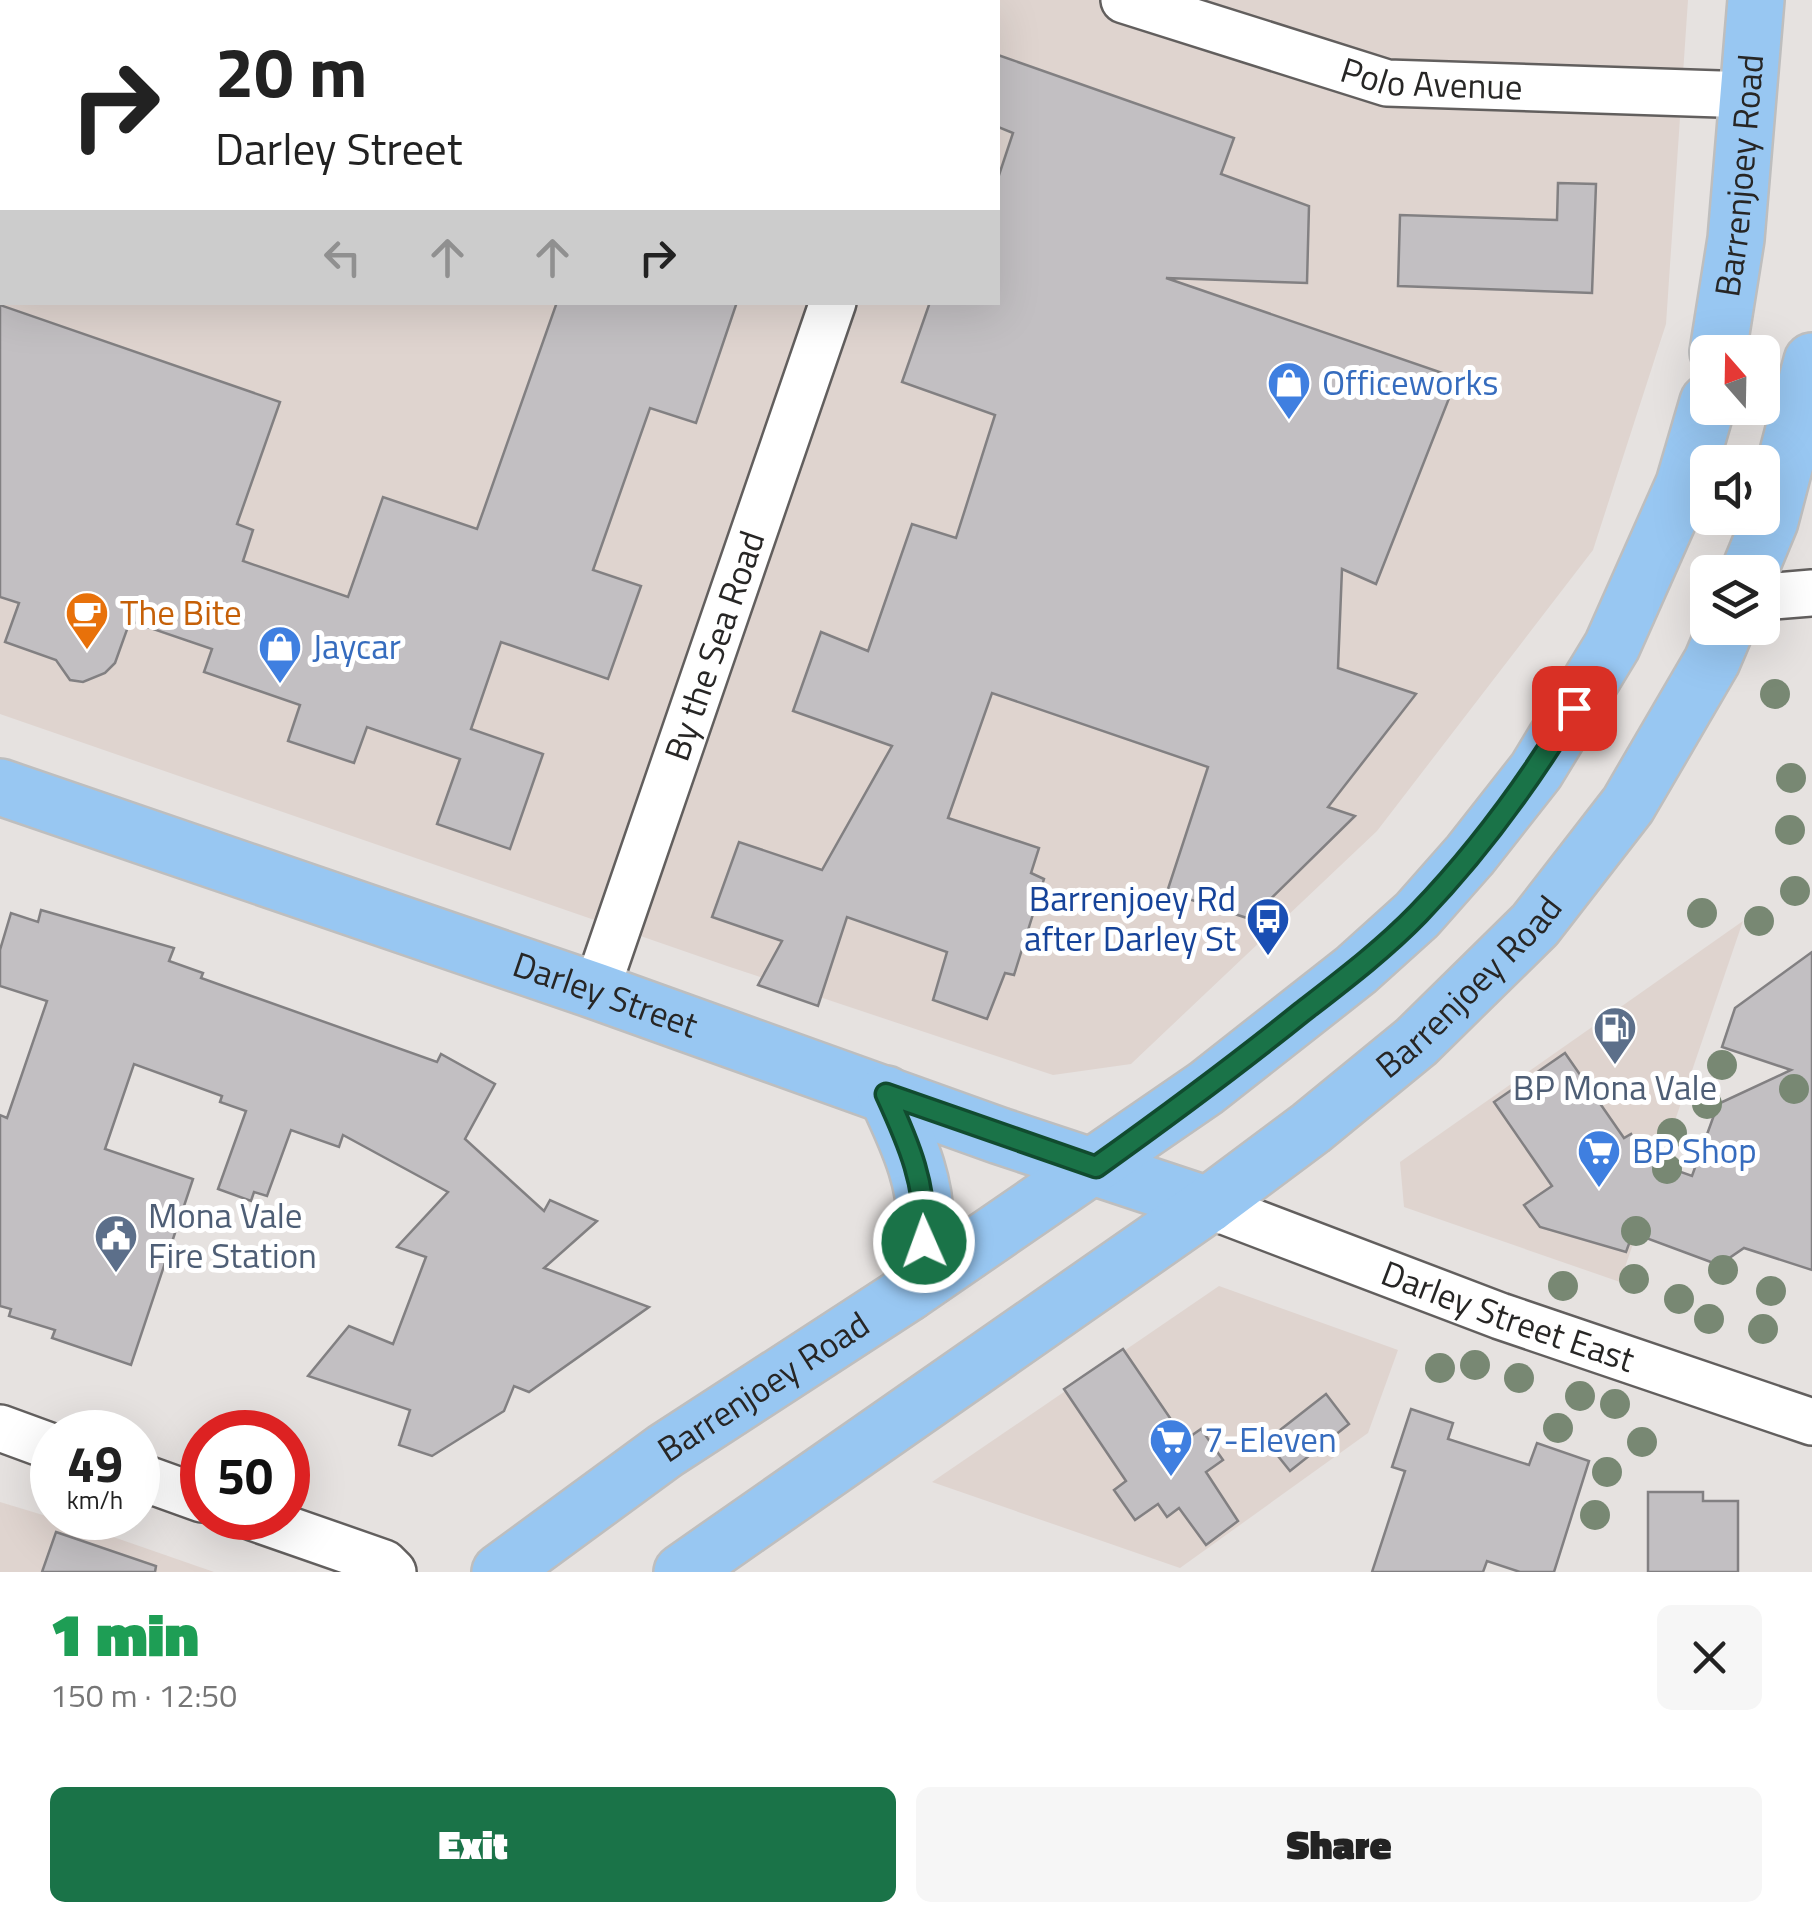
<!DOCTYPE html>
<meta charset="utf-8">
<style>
:root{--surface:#fff;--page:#f6f6f6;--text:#222;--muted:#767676;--accent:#1a7348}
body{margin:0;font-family:"Titillium Web",sans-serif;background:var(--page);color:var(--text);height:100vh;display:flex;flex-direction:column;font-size:38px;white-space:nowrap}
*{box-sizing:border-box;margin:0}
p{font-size:32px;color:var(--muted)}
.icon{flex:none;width:55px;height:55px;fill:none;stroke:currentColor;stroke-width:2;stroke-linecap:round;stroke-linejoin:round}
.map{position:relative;height:1572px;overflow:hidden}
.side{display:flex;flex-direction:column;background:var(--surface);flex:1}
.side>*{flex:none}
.hud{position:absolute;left:0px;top:0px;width:1000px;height:305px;box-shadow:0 10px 40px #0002;background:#fff;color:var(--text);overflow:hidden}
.needle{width:65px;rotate:340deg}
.fabs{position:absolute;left:1690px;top:335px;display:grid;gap:20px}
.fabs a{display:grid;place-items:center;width:90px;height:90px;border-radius:15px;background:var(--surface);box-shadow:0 10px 40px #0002;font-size:50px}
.speed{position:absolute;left:30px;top:1410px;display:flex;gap:20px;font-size:50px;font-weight:700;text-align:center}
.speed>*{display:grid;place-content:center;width:130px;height:130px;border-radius:50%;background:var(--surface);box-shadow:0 10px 40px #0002;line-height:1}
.speed small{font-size:25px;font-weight:400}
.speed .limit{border:15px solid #d22;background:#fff;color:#111}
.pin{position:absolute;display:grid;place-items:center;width:85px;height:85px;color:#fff;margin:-42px;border-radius:20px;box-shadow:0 5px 15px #0006}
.me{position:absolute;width:110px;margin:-55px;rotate:358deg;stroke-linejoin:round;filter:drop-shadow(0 0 8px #0008)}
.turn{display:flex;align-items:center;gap:35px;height:210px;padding:0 50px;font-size:45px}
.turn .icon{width:130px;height:130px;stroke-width:2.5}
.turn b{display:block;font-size:70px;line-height:85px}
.lanes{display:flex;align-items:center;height:95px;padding:0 50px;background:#0003;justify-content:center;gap:50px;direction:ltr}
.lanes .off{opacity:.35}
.round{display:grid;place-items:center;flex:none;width:105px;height:105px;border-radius:15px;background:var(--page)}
.head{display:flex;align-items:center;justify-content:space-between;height:170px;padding:0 50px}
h1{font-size:60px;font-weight:800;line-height:75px;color:#1e9e55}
.primary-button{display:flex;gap:20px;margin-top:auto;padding:20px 50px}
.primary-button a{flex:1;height:115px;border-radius:15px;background:var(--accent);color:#fff;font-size:40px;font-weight:800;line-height:115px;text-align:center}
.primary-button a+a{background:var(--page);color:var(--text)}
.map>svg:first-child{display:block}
</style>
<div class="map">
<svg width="1812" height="1572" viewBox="0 0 1812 1572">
<rect width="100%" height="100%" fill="#e6e2e0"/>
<g fill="#dfd4cf" fill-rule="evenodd">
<path d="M0 0H1688L1666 324 1593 550 1377 831 1131 1064 1053 1075 727 966 0 714ZM2 2H998V302H2Z"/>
<polygon points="1743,921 1620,1282 1404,1207 1400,1162"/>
<polygon points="1219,1286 1398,1350 1368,1433 1180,1568 932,1482"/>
<polygon points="0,1502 99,1532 214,1572 0,1572"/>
</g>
<g fill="#c2bfc2" stroke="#828082" stroke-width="2.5">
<polygon points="998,55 1234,138 1221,174 1309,206 1307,283 1166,278 1457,378 1376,584 1342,569 1338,668 1416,694 1328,807 1355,816 1250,919 1167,892 1208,767 992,693 948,818 1039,848 1031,873 1044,879 1014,975 1005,973 987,1019 933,1000 947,952 847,917 818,1006 758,985 782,941 712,917 739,842 822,870 892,746 793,711 821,632 868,651 912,524 956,538 995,415 902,382 930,302 998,302 998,178 1013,133 998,127"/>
<polygon points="1558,183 1596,184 1592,293 1398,286 1400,215 1557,220"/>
<polygon points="557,302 737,302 696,423 650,408 593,570 641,586 608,679 501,642 471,729 543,754 510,849 437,824 460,759 367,727 354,763 288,741 300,705 204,672 212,649 130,621 115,663 105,673 83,682 70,680 56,660 5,642 19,603 0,597 0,305 280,402 237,524 253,530 243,561 348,597 383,497 477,529"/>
<polygon points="41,910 174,948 169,961 203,973 201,978 437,1062 441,1054 495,1084 465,1139 544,1211 550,1200 597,1221 544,1268 649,1307 529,1392 514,1386 504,1411 432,1456 399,1445 410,1410 308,1376 349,1326 393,1344 426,1257 397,1247 448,1192 343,1135 339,1147 291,1130 267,1196 254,1192 251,1201 218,1189 246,1111 220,1102 222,1096 134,1064 105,1149 193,1179 131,1365 52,1338 55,1330 9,1316 11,1309 0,1306 0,1115 7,1118 47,1001 0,986 0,950 11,913 38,922"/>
<polygon points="1812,952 1812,1270 1744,1248 1719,1265 1633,1233 1626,1252 1540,1227 1524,1205 1552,1186 1494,1102 1565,1053 1624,1138 1631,1134 1647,1160 1692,1176 1718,1104 1791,1070 1722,1047 1735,1008"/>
<polygon points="1123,1349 1185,1440 1201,1429 1223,1460 1206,1472 1238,1521 1206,1545 1179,1508 1167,1517 1158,1504 1135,1520 1114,1490 1126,1481 1064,1389"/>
<polygon points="1326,1394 1349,1424 1290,1471 1266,1441"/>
<polygon points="1411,1409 1453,1423 1448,1439 1529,1465 1537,1443 1589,1461 1554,1572 1520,1572 1487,1561 1483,1572 1372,1572 1405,1471 1392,1467"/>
<polygon points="1648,1492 1703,1492 1703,1501 1738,1501 1738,1572 1648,1572"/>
<polygon points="56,1532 156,1566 155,1572 42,1572"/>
</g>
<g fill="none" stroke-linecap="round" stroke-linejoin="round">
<g stroke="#625f5e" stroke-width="50">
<g id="minor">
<path id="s1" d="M1124 0 1387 83 1750 95"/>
<polyline points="937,2 937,0"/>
<polyline points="1762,597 1812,593"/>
<path id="s2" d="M596 991 833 302"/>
<path id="s3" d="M1208 1205 1500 1316 1812 1422"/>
<polyline points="0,1428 52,1447"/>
<polyline points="138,1476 202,1499"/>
<polyline points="255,1518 384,1563 393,1572"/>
</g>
</g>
<g stroke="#bebebe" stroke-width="60">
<g id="major">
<path id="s4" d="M1718 352 1736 239 1756 0"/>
<polyline points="1749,572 1770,521 1812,361"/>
<path id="s5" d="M0 787 596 991 1000 1136 1208 1205"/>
<path d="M886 1094C907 1139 931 1188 924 1239 921 1257 913 1276 908 1293"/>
<path id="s6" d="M500 1572 665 1451 908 1293 1206 1088 1356 970 1417 915 1470 855 1536 771 1612 646 1684 484 1708 402"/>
<path id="s7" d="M682 1572 1208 1205 1311 1128 1416 1042 1535 925 1628 805 1712 661 1726 628"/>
</g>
</g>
<use href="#minor" stroke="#fff" stroke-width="45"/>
<use href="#major" stroke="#98c7f2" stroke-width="55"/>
</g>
<g fill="#788873">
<circle cx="1775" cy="694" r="15"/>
<circle cx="1791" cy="778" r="15"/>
<circle cx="1790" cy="830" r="15"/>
<circle cx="1795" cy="891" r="15"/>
<circle cx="1702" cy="913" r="15"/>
<circle cx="1759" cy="921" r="15"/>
<circle cx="1722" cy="1065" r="15"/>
<circle cx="1794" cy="1089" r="15"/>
<circle cx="1707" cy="1104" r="15"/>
<circle cx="1672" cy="1133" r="15"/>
<circle cx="1667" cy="1169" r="15"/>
<circle cx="1636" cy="1231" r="15"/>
<circle cx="1723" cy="1270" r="15"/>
<circle cx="1634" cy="1279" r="15"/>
<circle cx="1563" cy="1286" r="15"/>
<circle cx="1771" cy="1291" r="15"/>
<circle cx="1679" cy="1299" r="15"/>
<circle cx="1709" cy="1319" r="15"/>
<circle cx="1763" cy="1329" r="15"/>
<circle cx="1475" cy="1365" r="15"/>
<circle cx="1440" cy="1368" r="15"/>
<circle cx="1519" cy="1378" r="15"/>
<circle cx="1580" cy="1396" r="15"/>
<circle cx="1615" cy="1404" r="15"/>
<circle cx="1558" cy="1428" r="15"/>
<circle cx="1642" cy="1442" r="15"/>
<circle cx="1607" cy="1472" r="15"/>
<circle cx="1595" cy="1515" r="15"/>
</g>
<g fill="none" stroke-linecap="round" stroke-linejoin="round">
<g stroke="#114b2f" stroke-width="25">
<path id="route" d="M924 1242C927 1186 909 1144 886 1094L1096 1167C1166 1117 1235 1066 1302 1012 1342 981 1383 950 1418 914 1478 852 1529 782 1574 708"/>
</g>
<use href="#route" stroke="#1a7348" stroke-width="18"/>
</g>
<defs>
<g id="shop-pin" transform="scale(2.25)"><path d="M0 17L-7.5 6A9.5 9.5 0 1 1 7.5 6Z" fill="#3f7fe0" stroke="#fff"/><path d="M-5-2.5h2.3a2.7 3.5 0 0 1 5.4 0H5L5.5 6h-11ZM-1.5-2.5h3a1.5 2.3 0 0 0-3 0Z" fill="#fff"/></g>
<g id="cafe-pin" transform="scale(2.25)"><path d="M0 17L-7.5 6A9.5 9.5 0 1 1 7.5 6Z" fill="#e8710a" stroke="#fff"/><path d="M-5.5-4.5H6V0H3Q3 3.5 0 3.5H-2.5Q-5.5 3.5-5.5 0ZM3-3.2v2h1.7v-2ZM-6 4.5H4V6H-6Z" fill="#fff"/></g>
<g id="bus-pin" transform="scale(2.25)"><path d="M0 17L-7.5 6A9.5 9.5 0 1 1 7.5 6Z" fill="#1a4fb4" stroke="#fff"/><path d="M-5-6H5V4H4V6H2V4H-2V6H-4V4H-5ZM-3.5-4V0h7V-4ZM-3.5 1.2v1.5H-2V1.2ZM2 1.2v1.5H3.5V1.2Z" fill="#fff"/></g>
<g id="fuel-pin" transform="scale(2.25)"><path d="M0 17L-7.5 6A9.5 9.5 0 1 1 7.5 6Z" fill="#5c6f8a" stroke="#fff"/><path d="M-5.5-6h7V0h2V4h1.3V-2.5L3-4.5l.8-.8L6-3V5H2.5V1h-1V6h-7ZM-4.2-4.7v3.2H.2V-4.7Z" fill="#fff"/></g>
<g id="supermarket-pin" transform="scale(2.25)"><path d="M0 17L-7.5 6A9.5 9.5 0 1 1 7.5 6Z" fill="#3f7fe0" stroke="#fff"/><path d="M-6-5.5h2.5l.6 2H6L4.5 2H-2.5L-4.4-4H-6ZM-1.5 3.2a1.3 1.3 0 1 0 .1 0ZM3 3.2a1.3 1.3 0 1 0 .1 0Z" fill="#fff"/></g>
<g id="civic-pin" transform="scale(2.25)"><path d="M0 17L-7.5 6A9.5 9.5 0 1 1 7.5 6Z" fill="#5c6f8a" stroke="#fff"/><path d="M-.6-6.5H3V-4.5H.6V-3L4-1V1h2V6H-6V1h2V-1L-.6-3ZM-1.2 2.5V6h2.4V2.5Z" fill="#fff"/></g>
</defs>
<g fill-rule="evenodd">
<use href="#shop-pin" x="1289" y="383"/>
<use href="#cafe-pin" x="87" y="613"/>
<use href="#shop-pin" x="280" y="647"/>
<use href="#bus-pin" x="1268" y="919"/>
<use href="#fuel-pin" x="1615" y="1028"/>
<use href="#supermarket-pin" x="1599" y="1151"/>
<use href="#civic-pin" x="116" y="1236"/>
<use href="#supermarket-pin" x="1171" y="1440"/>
</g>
<g text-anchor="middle" stroke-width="10" stroke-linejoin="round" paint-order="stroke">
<g font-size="35" fill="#272625" stroke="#fff">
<text dy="12" stroke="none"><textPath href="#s1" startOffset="320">Polo Avenue</textPath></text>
<text dy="12" stroke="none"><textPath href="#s4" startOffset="178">Barrenjoey Road</textPath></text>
<text dy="12" stroke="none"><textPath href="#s2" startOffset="365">By the Sea Road</textPath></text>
<text dy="12" stroke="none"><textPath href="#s7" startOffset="982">Barrenjoey Road</textPath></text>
<text dy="12" stroke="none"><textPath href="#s5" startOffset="640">Darley Street</textPath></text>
<text dy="12" stroke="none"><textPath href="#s3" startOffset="320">Darley Street East</textPath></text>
<text dy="12" stroke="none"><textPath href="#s6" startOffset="322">Barrenjoey Road</textPath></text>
</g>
<g font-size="35" fill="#366cbe" stroke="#fff" text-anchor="start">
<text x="1322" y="395">Officeworks</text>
<text x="312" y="659">Jaycar</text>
<text x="1632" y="1163">BP Shop</text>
<text x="1204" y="1452">7-Eleven</text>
</g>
<g font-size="35" fill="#c56008" stroke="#fff" text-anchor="start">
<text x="120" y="625">The Bite</text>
</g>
<g font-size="35" fill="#164399" stroke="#fff" text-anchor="end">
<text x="1236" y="911">Barrenjoey Rd<tspan x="1236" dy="40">after Darley St</tspan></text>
</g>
<g font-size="35" fill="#4e5e75" stroke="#fff">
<text x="1615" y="1100">BP Mona Vale</text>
<text x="148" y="1228" text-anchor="start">Mona Vale<tspan x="148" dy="40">Fire Station</tspan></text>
</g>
</g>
</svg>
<div class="fabs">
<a><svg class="needle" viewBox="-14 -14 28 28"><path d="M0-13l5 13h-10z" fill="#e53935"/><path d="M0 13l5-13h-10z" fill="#767676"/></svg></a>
<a><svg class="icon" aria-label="sound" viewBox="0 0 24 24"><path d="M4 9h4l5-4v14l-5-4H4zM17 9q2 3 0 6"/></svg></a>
<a><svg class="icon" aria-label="layers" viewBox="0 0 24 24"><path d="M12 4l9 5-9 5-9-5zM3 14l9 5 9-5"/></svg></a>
</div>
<div class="speed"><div>49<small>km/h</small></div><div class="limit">50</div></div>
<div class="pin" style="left:1574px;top:708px;background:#d93025"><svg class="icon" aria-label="arrive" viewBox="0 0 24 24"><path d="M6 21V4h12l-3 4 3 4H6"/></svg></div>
<svg class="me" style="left:924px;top:1242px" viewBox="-20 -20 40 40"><circle r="17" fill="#1a7348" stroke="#fff" stroke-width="3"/><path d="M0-11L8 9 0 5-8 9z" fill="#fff"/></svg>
<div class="hud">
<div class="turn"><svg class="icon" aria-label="right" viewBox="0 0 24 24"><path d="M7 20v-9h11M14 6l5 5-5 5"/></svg><div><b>20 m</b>Darley Street</div></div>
<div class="lanes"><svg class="icon off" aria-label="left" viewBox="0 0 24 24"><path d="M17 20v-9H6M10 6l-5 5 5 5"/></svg><svg class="icon off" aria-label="ahead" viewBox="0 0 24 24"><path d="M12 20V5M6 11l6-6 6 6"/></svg><svg class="icon off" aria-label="ahead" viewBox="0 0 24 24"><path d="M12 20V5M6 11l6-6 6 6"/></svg><svg class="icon" aria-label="right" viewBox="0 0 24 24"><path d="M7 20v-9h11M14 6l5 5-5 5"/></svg></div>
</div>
</div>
<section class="side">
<div class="head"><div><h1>1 min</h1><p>150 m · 12:50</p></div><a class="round"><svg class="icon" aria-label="close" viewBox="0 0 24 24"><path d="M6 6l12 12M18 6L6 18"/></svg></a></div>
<div class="primary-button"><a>Exit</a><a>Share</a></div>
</section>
